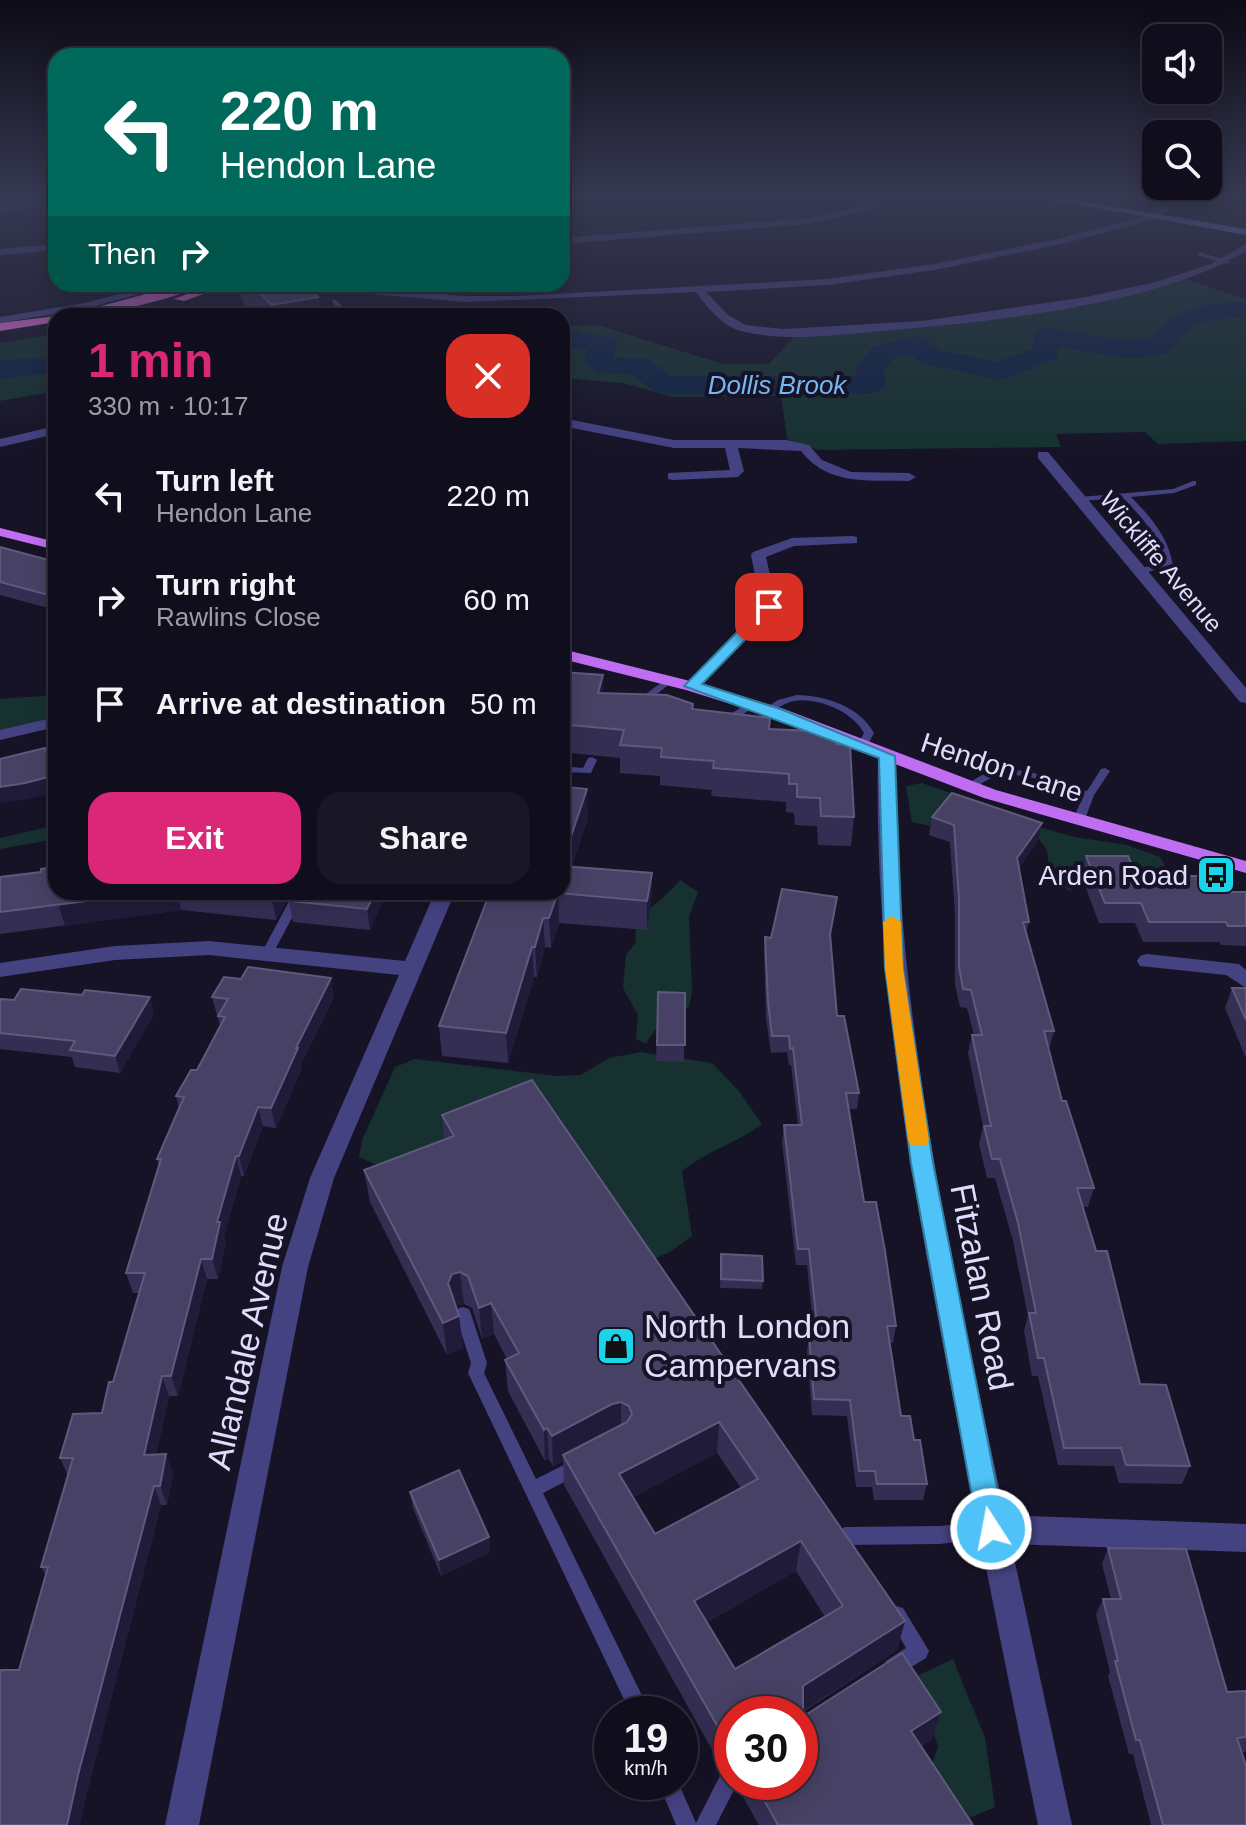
<!DOCTYPE html>
<meta charset="utf-8">
<style>
:root{--surface:#100e1d;--page:#191726;--text:#f1f3f6;--muted:#9c9ca4;--line:#302e3b;--accent:#db2777}
body{margin:0;font-family:Helvetica,sans-serif;background:var(--page);color:var(--text);height:100vh;display:flex;flex-direction:column;font-size:30px;white-space:nowrap}
*{box-sizing:border-box;margin:0}
p{font-size:26px;color:var(--muted)}
.icon{flex:none;width:44px;height:44px;fill:none;stroke:currentColor;stroke-width:2;stroke-linecap:round;stroke-linejoin:round}
.map{position:relative;flex:1;overflow:hidden}
.details{position:absolute;left:48px;top:308px;width:522px;height:592px;display:flex;flex-direction:column;background:var(--surface);border-radius:24px;box-shadow:0 4px 20px #0003,0 0 0 2px var(--line)}
.details>*{flex:none}
.guide{position:absolute;left:48px;top:48px;width:522px;height:244px;border-radius:24px;box-shadow:0 4px 20px #0003,0 0 0 2px var(--line);background:#00695c;color:#fff;overflow:hidden}
.controls{position:absolute;left:1142px;top:24px;display:grid;gap:16px}
.controls a{display:grid;place-items:center;width:80px;height:80px;border-radius:16px;background:var(--surface);box-shadow:0 4px 20px #0003,0 0 0 2px var(--line);font-size:40px}
.speed{position:absolute;left:594px;top:1696px;display:flex;gap:16px;font-size:40px;font-weight:700;text-align:center}
.speed>*{display:grid;place-content:center;width:104px;height:104px;border-radius:50%;background:var(--surface);box-shadow:0 4px 20px #0003,0 0 0 2px var(--line);line-height:1}
.speed small{font-size:20px;font-weight:400}
.speed .limit{border:12px solid #d22;background:#fff;color:#111}
.pin{position:absolute;display:grid;place-items:center;width:68px;height:68px;color:#fff;margin:-34px;border-radius:16px;box-shadow:0 4px 12px #0006}
.me{position:absolute;width:88px;margin:-44px;rotate:349deg;stroke-linejoin:round;filter:drop-shadow(0 0 6px #0008)}
.turn{display:flex;align-items:center;gap:28px;height:168px;padding:0 40px;font-size:36px}
.turn .icon{width:104px;height:104px;stroke-width:2.5}
.turn b{display:block;font-size:56px;line-height:68px}
.then{display:flex;align-items:center;height:76px;padding:0 40px;background:#0003;gap:16px;font-size:30px}
.round{display:grid;place-items:center;flex:none;width:84px;height:84px;border-radius:24px;background:var(--page)}
.head{display:flex;align-items:center;justify-content:space-between;height:136px;padding:0 40px}
h1{font-size:48px;font-weight:800;line-height:60px;color:var(--accent)}
.primary-button{display:flex;gap:16px;margin-top:auto;padding:16px 40px}
.primary-button a{flex:1;height:92px;border-radius:24px;background:var(--accent);color:#fff;font-size:32px;font-weight:800;line-height:92px;text-align:center}
.primary-button a+a{background:var(--page);color:var(--text)}
ul{padding:0;list-style:none}
li{display:flex;align-items:center;gap:24px;height:104px;padding:0 40px}
li div{flex:1}
li b{display:block;font-size:30px}
li em{font-style:normal}
.map>svg:first-child{display:block}
</style>
<div class="map">
<svg width="1246" height="1825" viewBox="0 0 1246 1825">
<rect width="100%" height="100%" fill="#161327"/>
<g fill="#163130">
<polygon points="1185,279 1246,299 1246,441 1158,444 1145,432 1056,434 1061,447 818,450 787,439 781,396 673,397 623,383 562,378 562,326 598,325 723,364 769,364 795,336 952,325 1057,307 1081,307"/>
<polygon points="56,334 56,391 0,401 0,343"/>
<polygon points="56,695 56,717 0,732 0,699"/>
<polygon points="922,783 1000,810 1035,826 1075,837 1127,845 1160,857 1170,875 1159,884 1091,862 1078,870 1079,886 1069,891 1050,877 1047,850 1038,838 946,807 930,826 912,822 906,786"/>
<polygon points="56,825 56,839 0,849 0,838"/>
<path d="M680 880 698 892 689 917 692 991 689 1007C669 1016 656 1025 646 1044L636 1039 638 1015 623 988 626 955 636 942 635 925C648 907 666 898 680 880Z"/>
<path d="M641 1052 712 1063 738 1090 762 1124C737 1143 707 1151 682 1171L692 1236 670 1252 617 1274 359 1157 362 1140 395 1067 415 1059 556 1076 581 1075 609 1058Z"/>
<polygon points="953,1659 985,1738 995,1807 967,1819 929,1773 938,1747 927,1711 904,1682"/>
</g>
<g fill="none" stroke-linecap="round" stroke-linejoin="round">
<g fill="#102343" fill-rule="evenodd">
<path d="M1246 302V318C1222 318 1200 317 1182 336 1177 342 1173 350 1165 353 1133 364 1092 352 1060 346L1056 359 1000 380 921 363 909 354 893 359 883 370 886 384 881 390 871 393 664 394 654 391 631 374 596 372 584 359 588 350 562 346V330L614 338 618 344 613 357 647 359 671 376H856L855 369 873 347 913 336 923 338 940 350 998 362 1032 349 1037 330 1047 328 1120 340 1152 338C1176 306 1208 303 1246 302Z"/>
<polygon points="56,356 56,372 0,379 0,361"/>
</g>
<g fill="#454282" fill-rule="evenodd">
<polygon points="1199,252 1229,261 1230,262 1227,264 1197,255"/>
<polygon points="332,300 336,300 343,307 343,309 339,309 332,302"/>
<path d="M1193 481H1196V485L1174 493 1131 497C1151 517 1168 537 1173 565L1140 574 1136 571 1137 569 1164 563C1159 536 1142 517 1123 498L1080 501 1076 499 1080 497 1173 489Z"/>
<polygon points="669,677 674,680 672,682 653,697 660,706 655,709 651,708 643,696"/>
<path d="M797 695C826 696 859 706 874 733L866 748 862 749 857 746 864 733C853 712 818 697 794 701 783 703 775 712 763 712L762 710 778 700Z"/>
<polygon points="750,702 754,703 754,707 727,725 719,725 719,721"/>
<polygon points="592,757 597,760 591,773 562,772 562,766 583,768 588,758"/>
<path d="M1105 768 1110 771 1094 795 1085 819 1079 822 1073 819 1083 797C1057 787 1026 770 998 776 987 778 980 786 970 790L965 787C1000 753 1047 777 1087 791L1101 769Z"/>
<polygon points="294,892 306,892 272,955 264,955 262,952"/>
<polygon points="463,1307 469,1309 471,1314 487,1363 484,1373 536,1479 578,1458 584,1460 587,1466 584,1472 543,1493 651,1714 631,1714 468,1373 471,1363 455,1314 457,1309"/>
<polygon points="991,1520 997,1523 1000,1529 997,1535 991,1538 940,1544 845,1545 839,1542 836,1536 839,1530 845,1527 940,1526"/>
<polygon points="896,1606 903,1608 929,1651 926,1658 893,1678 886,1675 883,1668 886,1661 906,1648 887,1615 889,1608"/>
<polygon points="732,1763 732,1782 738,1782 716,1825 676,1825 658,1782 678,1782 696,1823 725,1766"/>
</g>
<g fill="#454282" fill-rule="evenodd">
<polygon points="871,197 880,197 869,210 807,224 562,244 562,238 807,218 863,206"/>
<polygon points="56,199 56,205 0,212 0,206"/>
<path d="M1164 206 1171 208 1155 219 1061 244 934 270 828 285 706 292 728 315 746 325 784 329 922 321 1086 297 1156 282 1211 264 1246 244V251C1156 306 987 322 881 331 836 335 785 342 741 331 721 325 708 308 696 292L465 302 324 290 311 284 465 296H519L828 279 934 264 1057 239 1149 215Z"/>
<polygon points="56,244 56,250 0,255 0,249"/>
<polygon points="159,284 176,284 84,309 0,323 0,317 84,303"/>
<polygon points="337,306 345,306 354,316 343,316 336,308"/>
<path d="M562 418 674 440H787L809 445 822 460 851 472 909 473 916 477 909 481C868 480 828 486 801 451L738 448 744 471 738 477 673 480 668 479V473L730 470 725 448H674L562 426Z"/>
<polygon points="56,426 56,434 0,447 0,439"/>
<polygon points="1038,452 1048,452 1246,688 1246,703 1240,702 1038,458"/>
<polygon points="852,536 857,537 857,543 794,546 766,557 777,607 698,689 686,689 684,686 686,683 761,606 751,555 753,552 792,538"/>
<polygon points="56,717 56,727 0,740 0,730"/>
<path d="M887 751 896 756C895 1013 952 1265 1005 1515L1246 1524V1552L1011 1544 1072 1825H1038C1005 1664 973 1505 943 1345 906 1149 874 955 878 756Z"/>
<polygon points="435,892 455,892 334,1178 308,1267 199,1825 165,1825 282,1267 310,1178 399,975 209,955 115,960 0,977 0,963 115,946 209,941 405,961"/>
<polygon points="1147,954 1239,964 1246,970 1246,988 1226,975 1140,966 1137,961 1140,956"/>
</g>
<polygon fill="#807df2" fill-rule="evenodd" points="1035,197 1055,197 1246,229 1246,235"/>
<g fill="#c06ef1" fill-rule="evenodd">
<polygon points="0,528 56,542 56,550 0,536"/>
<polygon points="562,649 698,683 784,709 996,790 1246,861 1246,873 984,798 772,717 686,690 562,659"/>
</g>
<g fill="#d868cc" fill-rule="evenodd">
<path d="M183 284H201C175 301 96 316 64 316Z"/>
<polygon points="214,284 231,284 184,301 174,299"/>
<polygon points="56,316 56,322 0,331 0,323"/>
</g>
</g>
<g fill="#352e53" fill-rule="evenodd">
<polygon points="239,284 304,284 318,297 321,316 257,316 242,301"/>
<polygon points="0,547 56,562 56,610 0,595"/>
<polygon points="562,672 604,693 693,704 693,709 836,744 854,817 851,846 818,845 817,826 795,825 794,813 786,812 786,802 711,796 712,790 660,785 660,776 620,773 620,758 571,753 568,764 565,765 564,777 588,818 572,866 652,873 651,902 647,930 559,923 551,948 545,947 537,977 534,977 508,1063 442,1056 439,1026 490,892 562,892"/>
<polygon points="932,817 1038,840 1019,868 1029,922 1026,933 1054,1031 1049,1049 1062,1101 1094,1188 1088,1207 1083,1207 1140,1384 1190,1466 1182,1484 1119,1483 1114,1466 1058,1465 1038,1376 1032,1376 1024,1331 1028,1316 1013,1241 995,1178 987,1178 979,1144 983,1126 968,1053 972,1035 974,1035 967,1008 960,1007 955,985 955,916 950,842 929,835"/>
<polygon points="1086,856 1137,876 1212,892 1246,892 1246,946 1221,945 1220,942 1143,942 1135,923 1099,923 1081,875"/>
<polygon points="0,877 56,892 292,892 276,920 181,910 0,934"/>
<polygon points="294,892 387,892 370,930 293,922 289,901"/>
<polygon points="835,913 830,938 837,1016 859,1093 857,1109 849,1109 864,1202 896,1326 893,1343 890,1343 901,1416 914,1440 927,1484 923,1500 874,1500 872,1487 856,1487 847,1416 812,1415 807,1351 809,1335 814,1335 807,1265 796,1265 782,1142 784,1125 798,1125 791,1065 789,1065 787,1052 771,1053 766,1018 764,953 765,937 771,938"/>
<polygon points="1232,988 1246,988 1246,1058 1225,1008"/>
<polygon points="658,992 685,993 684,1062 656,1061"/>
<polygon points="212,997 334,997 301,1064 302,1068 276,1128 263,1126 244,1176 241,1176 224,1236 226,1242 218,1279 207,1279 178,1396 169,1396 156,1455 173,1473 167,1505 161,1505 87,1792 19,1670 46,1576 41,1567 68,1476 60,1458 102,1413 113,1382 139,1293 133,1293 126,1273 159,1166 157,1159 179,1108 176,1096 197,1070 220,1026"/>
<polygon points="0,999 154,1014 120,1073 75,1067 72,1057 0,1049"/>
<path d="M442 1115 905 1621 897 1650 803 1712V1713L941 1712 932 1739 921 1747 973 1825H759L738 1788 739 1782H800L732 1714V1762L720 1764 564 1485 563 1461 553 1466 549 1459 545 1461 508 1391 505 1360 507 1359 494 1334 482 1339 472 1308 464 1304 456 1306 459 1316 463 1348 447 1355 370 1202 364 1170 444 1140ZM717 1453 741 1488 655 1534 633 1497ZM796 1571 825 1617 735 1669 707 1622Z"/>
<polygon points="721,1254 763,1281 762,1289 720,1288"/>
<polygon points="410,1492 489,1537 490,1552 441,1576 413,1508"/>
<polygon points="1108,1548 1227,1692 1246,1691 1246,1752 1242,1752 1246,1825 1151,1825 1133,1754 1129,1754 1108,1676 1110,1672 1096,1614 1103,1599 1111,1599 1102,1564"/>
</g>
<g fill="#211b3a">
<polygon points="318,297 321,316 274,316 272,305"/>
<polygon points="603,675 604,703 598,693"/>
<polygon points="571,725 571,753 568,764 565,765 565,775 562,785 562,737"/>
<polygon points="56,775 56,792 30,799 0,803 0,787"/>
<polygon points="587,789 588,818 562,895 562,863"/>
<polygon points="1042,823 1038,840 1014,875 1017,858"/>
<polygon points="652,873 651,902 647,930 647,901"/>
<polygon points="156,892 177,892 181,910 65,926 59,906"/>
<polygon points="276,892 292,892 276,920 272,899"/>
<polygon points="375,892 387,892 370,930 367,909"/>
<polygon points="558,893 559,923 551,948 549,918"/>
<polygon points="543,918 545,947 537,977 535,947"/>
<polygon points="532,947 534,977 508,1063 506,1033"/>
<polygon points="331,978 334,997 301,1064 302,1068 276,1128 271,1108 296,1048"/>
<polygon points="150,997 154,1014 120,1073 115,1056"/>
<polygon points="258,1107 263,1126 244,1176 239,1156"/>
<polygon points="236,1156 241,1176 224,1236 226,1242 218,1279 212,1259 217,1222"/>
<polygon points="201,1259 207,1279 178,1396 171,1376"/>
<polygon points="460,1272 464,1304 456,1306 448,1283 452,1274"/>
<polygon points="491,1303 494,1334 482,1339 479,1308"/>
<polygon points="459,1316 463,1348 447,1355 443,1323"/>
<polygon points="162,1376 169,1396 152,1474 144,1455"/>
<polygon points="621,1402 621,1433 563,1455 563,1461 553,1466 552,1436 612,1404"/>
<polygon points="719,1422 717,1453 619,1505 619,1474"/>
<polygon points="547,1428 549,1459 545,1461 544,1430"/>
<polygon points="166,1454 173,1473 167,1505 160,1486"/>
<polygon points="154,1486 161,1505 87,1792 80,1825 67,1825 78,1775"/>
<polygon points="489,1537 490,1552 441,1576 439,1560"/>
<polygon points="801,1541 796,1571 692,1630 694,1601"/>
<polygon points="905,1621 897,1650 798,1714 803,1686"/>
<polygon points="941,1712 932,1739 903,1759 911,1731"/>
</g>
<g fill="#474165" stroke="#5f597d" stroke-width="2" fill-rule="evenodd">
<polygon points="251,284 304,284 318,297 272,305"/>
<polygon points="0,547 56,562 56,597 0,582"/>
<polygon points="562,672 603,675 598,693 667,695 693,704 692,709 770,718 769,729 835,732 836,744 850,745 854,817 821,816 820,798 797,797 797,784 789,784 789,774 713,768 714,761 661,757 662,748 620,745 624,730 571,725 568,736 562,737"/>
<polygon points="45,748 46,751 56,748 56,775 25,783 0,787 0,759"/>
<polygon points="562,777 570,777 567,787 587,789 562,863"/>
<polygon points="952,793 1042,823 1017,858 1029,922 1023,922 1054,1031 1044,1031 1062,1101 1066,1101 1094,1188 1077,1188 1096,1251 1107,1251 1140,1384 1166,1385 1190,1466 1126,1465 1121,1448 1064,1448 1044,1358 1038,1358 1029,1313 1036,1313 1018,1223 1000,1159 992,1159 984,1126 991,1126 972,1035 982,1035 971,990 963,989 959,967 959,899 954,825 932,817"/>
<polygon points="1086,856 1128,856 1137,876 1204,876 1212,892 1246,892 1246,926 1228,926 1226,922 1149,922 1141,903 1105,903"/>
<polygon points="562,866 652,873 647,901 558,893 549,918 543,918 535,947 532,947 506,1033 439,1026 490,892 562,892"/>
<polygon points="56,867 56,892 156,892 0,912 0,877 41,872 41,869"/>
<polygon points="782,889 837,897 830,934 837,1016 844,1016 859,1093 846,1093 864,1202 876,1202 885,1251 896,1326 887,1326 901,1416 910,1416 914,1440 920,1440 927,1484 877,1484 875,1471 859,1471 850,1400 814,1399 809,1335 818,1335 809,1249 798,1249 784,1125 802,1125 793,1048 790,1049 789,1036 772,1036 768,1002 765,937 771,938"/>
<polygon points="202,892 276,892 272,899"/>
<polygon points="294,892 375,892 367,909 289,901"/>
<polygon points="248,967 331,978 296,1048 298,1048 271,1108 258,1107 239,1156 236,1156 217,1222 220,1222 212,1259 201,1259 171,1376 162,1376 144,1455 166,1454 160,1486 154,1486 78,1775 67,1825 0,1825 0,1673 1,1670 19,1670 48,1567 41,1567 73,1458 60,1458 73,1414 102,1413 109,1382 113,1382 145,1273 126,1273 161,1159 157,1159 184,1097 176,1096 191,1070 197,1070 225,1017 218,1016 228,999 212,997 224,977 241,979"/>
<polygon points="1232,988 1246,988 1246,1020"/>
<polygon points="21,989 82,995 85,990 150,997 115,1056 70,1050 75,1041 0,1033 0,999 14,1000"/>
<polygon points="658,992 685,993 685,1045 657,1045"/>
<path d="M532 1080 905 1621 803 1686V1713L807 1714 902 1653 941 1712 911 1731 973 1825H778L754 1782H800V1714H732V1735L723 1736 563 1455 627 1422 632 1414 629 1406 621 1402 612 1404 552 1436 547 1428 544 1430 505 1360 519 1353 491 1303 479 1308 468 1276 460 1272 452 1274 448 1283 459 1316 443 1323 364 1170 454 1136 442 1115ZM719 1422 758 1479 655 1534 619 1474ZM801 1541 843 1606 735 1669 694 1601Z"/>
<polygon points="721,1254 762,1256 763,1281 721,1279"/>
<polygon points="459,1470 489,1537 439,1560 410,1492"/>
<polygon points="1108,1548 1186,1549 1227,1692 1246,1691 1246,1737 1237,1738 1246,1766 1246,1825 1163,1825 1140,1740 1136,1740 1115,1661 1118,1661 1103,1599 1121,1599"/>
</g>
<linearGradient id="sky" x2="0" y2="1"><stop stop-color="#0c0a15"/><stop offset="0.43" stop-color="#363952"/><stop offset="1" stop-color="#363952" stop-opacity="0"/></linearGradient>
<rect width="1246" height="453" fill="url(#sky)"/>
<polygon fill="#4fc3f7" stroke="#337fa1" stroke-width="2" points="769,603 776,607 774,610 702,684 783,710 895,756 903,968 933,1163 1005,1529 1001,1538 991,1542 982,1538 978,1529 911,1163 885,968 879,758 684,686 765,604"/>
<polygon fill="#f59e0b" points="892,916 901,922 903,968 929,1140 926,1146 911,1146 908,1140 885,968 883,922"/>
<defs>
<g id="bus-square" transform="scale(2)"><rect x="-9" y="-9" width="18" height="18" rx="4" fill="#1bd4e9" stroke="#161327"/><path d="M-5-6H5V4H4V6H2V4H-2V6H-4V4H-5ZM-3.5-4V0h7V-4ZM-3.5 1.2v1.5H-2V1.2ZM2 1.2v1.5H3.5V1.2Z" fill="#111"/></g>
<g id="shop-square" transform="scale(2)"><rect x="-9" y="-9" width="18" height="18" rx="4" fill="#1bd4e9" stroke="#161327"/><path d="M-5-2.5h2.3a2.7 3.5 0 0 1 5.4 0H5L5.5 6h-11ZM-1.5-2.5h3a1.5 2.3 0 0 0-3 0Z" fill="#111"/></g>
</defs>
<g fill-rule="evenodd">
<use href="#bus-square" x="1216" y="875"/>
<use href="#shop-square" x="616" y="1346"/>
</g>
<g text-anchor="middle" stroke-width="8" stroke-linejoin="round" paint-order="stroke">
<g font-size="24" fill="#e0dcfc" stroke="#161327">
<text transform="translate(1161 562) rotate(50)" y="8">Wickliffe Avenue</text>
</g>
<g font-size="26" font-style="italic" fill="#75b8f1" stroke="#161327">
<text x="777" y="394">Dollis Brook</text>
</g>
<g font-size="28" fill="#e0dcfc" stroke="#161327">
<text transform="translate(1002 767) rotate(18)" y="10">Hendon Lane</text>
</g>
<g font-size="28" fill="#e0dcfc" stroke="#161327" text-anchor="end">
<text x="1188" y="885">Arden Road</text>
</g>
<g font-size="34" fill="#e0dcfc" stroke="#161327">
<text transform="translate(982 1287) rotate(79)" y="12">Fitzalan Road</text>
<text transform="translate(247 1341) rotate(-77)" y="12">Allandale Avenue</text>
</g>
<g font-size="34" fill="#e0dcfc" stroke="#161327" text-anchor="start">
<text x="644" y="1338">North London<tspan x="644" dy="39">Campervans</tspan></text>
</g>
</g>
</svg>
<div class="controls">
<a><svg class="icon" aria-label="sound" viewBox="0 0 24 24"><path d="M4 9h4l5-4v14l-5-4H4zM17 9q2 3 0 6"/></svg></a>
<a><svg class="icon" aria-label="search" viewBox="0 0 24 24"><circle cx="10" cy="10" r="6"/><path d="M15 15l6 6"/></svg></a>
</div>
<div class="speed"><div>19<small>km/h</small></div><div class="limit">30</div></div>
<div class="pin" style="left:769px;top:607px;background:#d93025"><svg class="icon" aria-label="arrive" viewBox="0 0 24 24"><path d="M6 21V4h12l-3 4 3 4H6"/></svg></div>
<svg class="me" style="left:991px;top:1529px" viewBox="-20 -20 40 40"><circle r="17" fill="#4fc3f7" stroke="#fff" stroke-width="3"/><path d="M0-11L8 9 0 5-8 9z" fill="#fff"/></svg>
<div class="guide">
<div class="turn"><svg class="icon" aria-label="left" viewBox="0 0 24 24"><path d="M17 20v-9H6M10 6l-5 5 5 5"/></svg><div><b>220 m</b>Hendon Lane</div></div>
<div class="then">Then<svg class="icon" aria-label="right" viewBox="0 0 24 24"><path d="M7 20v-9h11M14 6l5 5-5 5"/></svg></div>
</div>
<section class="details">
<div class="head"><div><h1>1 min</h1><p>330 m · 10:17</p></div><a class="round" style="background:#d93025;color:#fff"><svg class="icon" aria-label="close" viewBox="0 0 24 24"><path d="M6 6l12 12M18 6L6 18"/></svg></a></div>
<ul>
<li><svg class="icon" aria-label="left" viewBox="0 0 24 24"><path d="M17 20v-9H6M10 6l-5 5 5 5"/></svg><div><b>Turn left</b><p>Hendon Lane</p></div><em>220 m</em></li>
<li><svg class="icon" aria-label="right" viewBox="0 0 24 24"><path d="M7 20v-9h11M14 6l5 5-5 5"/></svg><div><b>Turn right</b><p>Rawlins Close</p></div><em>60 m</em></li>
<li><svg class="icon" aria-label="arrive" viewBox="0 0 24 24"><path d="M6 21V4h12l-3 4 3 4H6"/></svg><div><b>Arrive at destination</b></div><em>50 m</em></li>
</ul>
<div class="primary-button"><a>Exit</a><a>Share</a></div>
</section>
</div>
